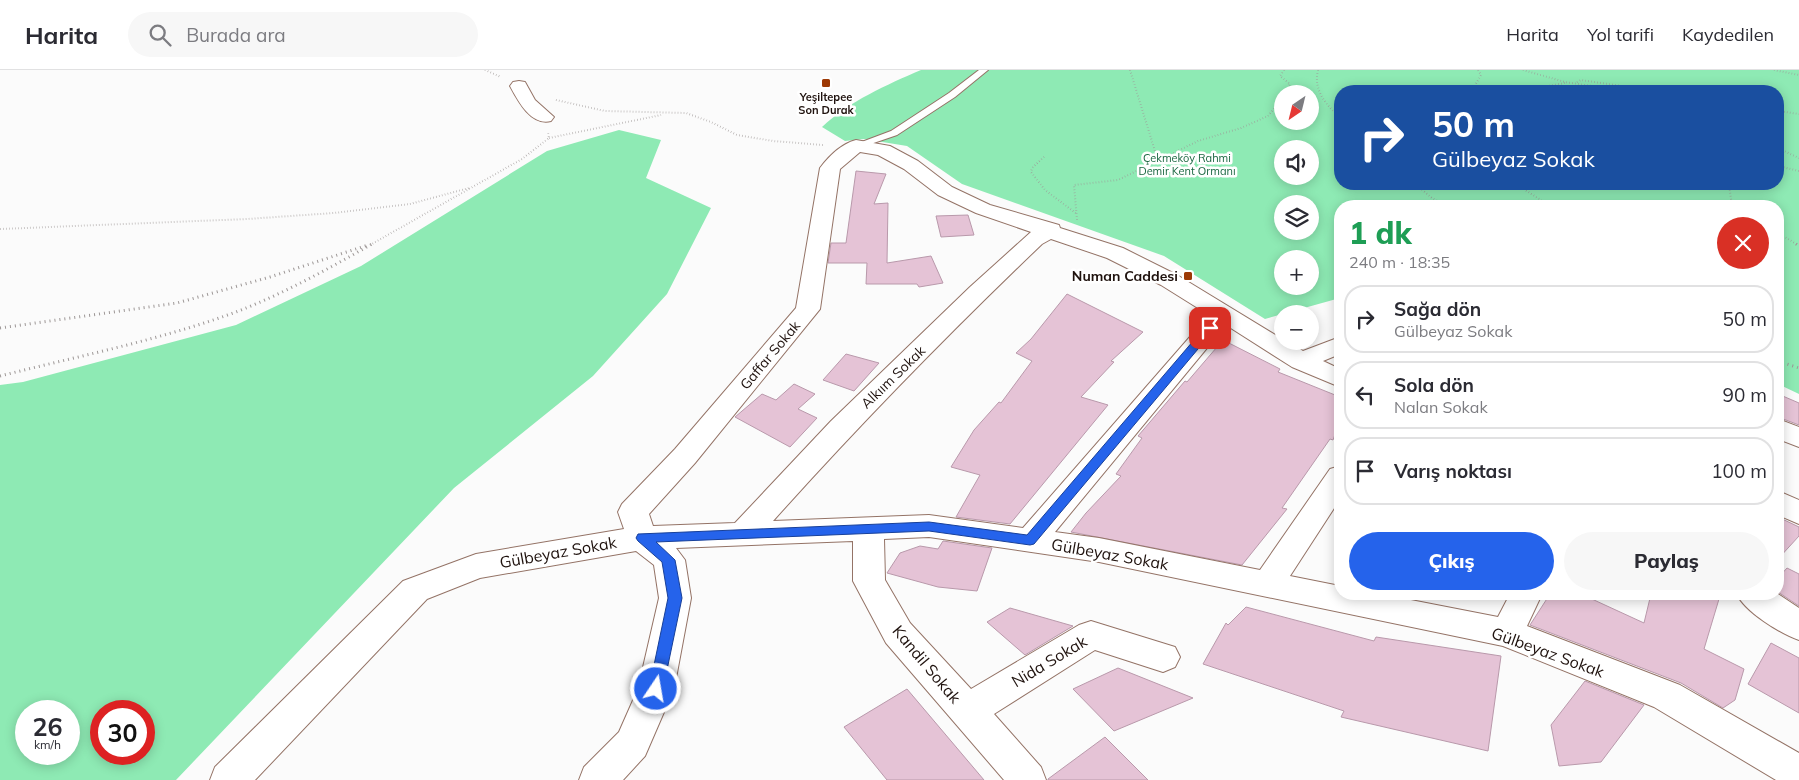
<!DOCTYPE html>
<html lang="tr">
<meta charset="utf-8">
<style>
:root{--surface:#fff;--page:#f7f7f7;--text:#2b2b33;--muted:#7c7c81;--line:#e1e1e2;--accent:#2563eb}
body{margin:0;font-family:Mulish,sans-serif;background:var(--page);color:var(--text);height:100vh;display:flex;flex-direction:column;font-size:19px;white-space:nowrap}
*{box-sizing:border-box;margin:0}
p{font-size:16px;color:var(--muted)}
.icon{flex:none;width:28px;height:28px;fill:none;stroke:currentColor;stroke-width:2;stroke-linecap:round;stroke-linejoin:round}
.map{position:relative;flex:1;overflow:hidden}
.drawer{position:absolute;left:1334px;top:130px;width:450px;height:400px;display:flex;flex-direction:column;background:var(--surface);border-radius:20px;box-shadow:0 2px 12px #0003}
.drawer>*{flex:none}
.top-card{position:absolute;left:1334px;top:15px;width:450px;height:105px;border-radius:20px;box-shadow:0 2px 12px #0003;background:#1a4fa0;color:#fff;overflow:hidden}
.needle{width:32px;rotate:215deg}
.fabs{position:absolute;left:1274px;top:15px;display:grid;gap:10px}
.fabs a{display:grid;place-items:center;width:45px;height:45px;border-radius:50%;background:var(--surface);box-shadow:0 2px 12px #0003;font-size:25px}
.speed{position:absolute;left:15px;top:630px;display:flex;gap:10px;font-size:25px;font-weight:700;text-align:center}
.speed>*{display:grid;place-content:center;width:65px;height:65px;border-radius:50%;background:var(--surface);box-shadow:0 2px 12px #0003;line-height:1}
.speed small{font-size:12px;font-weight:400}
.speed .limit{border:8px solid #d22;background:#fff;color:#111}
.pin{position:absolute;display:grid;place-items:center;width:42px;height:42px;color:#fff;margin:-21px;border-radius:10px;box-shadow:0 2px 8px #0006}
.me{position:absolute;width:55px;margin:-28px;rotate:12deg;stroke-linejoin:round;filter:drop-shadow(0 0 4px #0008)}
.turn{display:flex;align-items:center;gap:18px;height:105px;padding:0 15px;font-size:22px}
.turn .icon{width:65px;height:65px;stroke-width:2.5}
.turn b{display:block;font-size:35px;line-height:42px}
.round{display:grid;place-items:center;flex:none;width:52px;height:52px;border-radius:26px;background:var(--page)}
.headline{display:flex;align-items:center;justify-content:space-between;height:85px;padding:0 15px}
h1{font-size:30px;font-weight:800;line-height:38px;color:#1e9e55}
.button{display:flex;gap:10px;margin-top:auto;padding:10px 15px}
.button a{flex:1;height:58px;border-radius:30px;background:var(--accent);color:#fff;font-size:20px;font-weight:800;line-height:58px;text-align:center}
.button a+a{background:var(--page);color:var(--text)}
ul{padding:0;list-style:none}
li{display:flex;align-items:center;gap:15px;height:68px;margin:0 10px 8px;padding:0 5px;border:2px solid var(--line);border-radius:20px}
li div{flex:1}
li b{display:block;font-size:19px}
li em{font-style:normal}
header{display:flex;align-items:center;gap:30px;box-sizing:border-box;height:70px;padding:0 25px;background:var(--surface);border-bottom:1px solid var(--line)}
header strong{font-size:24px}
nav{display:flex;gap:28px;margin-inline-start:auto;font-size:18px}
.search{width:350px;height:45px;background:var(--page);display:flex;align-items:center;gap:12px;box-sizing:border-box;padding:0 18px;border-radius:28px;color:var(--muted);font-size:19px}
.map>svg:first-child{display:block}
</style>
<header>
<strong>Harita</strong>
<div class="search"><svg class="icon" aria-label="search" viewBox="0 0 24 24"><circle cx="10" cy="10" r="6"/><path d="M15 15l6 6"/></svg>Burada ara</div>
<nav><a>Harita</a><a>Yol tarifi</a><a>Kaydedilen</a></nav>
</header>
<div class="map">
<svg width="1799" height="710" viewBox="0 0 1799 710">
<rect width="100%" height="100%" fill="#fbfbfb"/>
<g fill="#8eeab4" fill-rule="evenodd">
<path d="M921 0H1799V324L1778 314V136H1340V228L1265 249 1164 186 962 114 907 76 864 69 845 71 822 57C850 31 886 15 921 0ZM1340 21H1778V114H1340ZM1282 24H1310V51H1282ZM1282 79H1310V106H1282ZM1282 134H1310V161H1282ZM1282 189H1310V216H1282Z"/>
<path d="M619 60 661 70 646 108 711 138 667 224 593 306 454 418 176 710H0V315L23 312 236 255 361 196 547 81ZM26 641H69V684H26ZM101 641H144V684H101Z"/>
</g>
<g fill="#e5c3d6" stroke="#b999ab">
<polygon points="856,101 886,104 874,134 888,133 887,193 931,186 943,213 919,217 917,214 866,214 867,193 828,193 831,173 846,173"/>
<polygon points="968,145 974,165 941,167 936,146"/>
<polygon points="1067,224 1143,262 1111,291 1114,292 1081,327 1108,335 1010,454 956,447 980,405 951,397 974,360 999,332 1001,333 1032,291 1016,283 1031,269"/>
<polygon points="1223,270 1280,299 1278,302 1340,327 1340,351 1333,370 1330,369 1282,438 1287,439 1242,495 1071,462 1086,443 1121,406 1116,404 1142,368 1138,366 1185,311 1187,312"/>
<polygon points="846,284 879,293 854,321 823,310"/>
<polygon points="794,314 815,324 798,339 817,348 790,377 735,347 762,324 776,330"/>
<polygon points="1778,324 1799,333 1799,355 1778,347"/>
<polygon points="1778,447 1799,457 1799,466 1778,489"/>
<polygon points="943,471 992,478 977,521 938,517 887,503 900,483 920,476 938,479"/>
<polygon points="1787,498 1799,504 1799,536 1778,522 1778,508"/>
<polygon points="1550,524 1581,524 1644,553 1651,524 1711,524 1719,529 1704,579 1744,599 1735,630 1723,638 1681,613 1530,555"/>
<polygon points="1246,537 1374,571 1376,567 1501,586 1488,681 1341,647 1344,641 1203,594 1226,553 1228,555"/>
<polygon points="1010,538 1073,556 1025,585 987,552"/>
<polygon points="1771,573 1799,588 1799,643 1748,614"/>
<polygon points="1118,598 1193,628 1114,661 1073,619"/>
<polygon points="1585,611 1644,635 1601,692 1559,696 1551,655"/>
<polygon points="907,619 984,710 887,710 844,657"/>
<polygon points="1105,667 1148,710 1048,710 1048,709"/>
</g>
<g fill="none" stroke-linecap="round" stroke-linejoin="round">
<g stroke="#947366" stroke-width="2">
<polygon id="lane" points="979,0 988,0 955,27 897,65 856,79 851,76 891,61 949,23"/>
</g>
<g stroke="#947366" stroke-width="2">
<g id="street">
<path d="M519 11 525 12 535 30 554 47 551 51C531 56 518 31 510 16L513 12Z"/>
<path d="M856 70 890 76 918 91 952 117 990 135 1059 155 1060 158 1123 178 1177 205 1282 269V271H1287L1303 281 1340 267V284L1323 291 1340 299V317L1292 297 1226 255 1055 462 1099 468 1260 500 1330 399 1340 396V429L1290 506 1340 516V524H1380L1498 547 1510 524H1542L1527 556 1680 615 1799 683V710H1776L1654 637 1503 576 1099 492 929 467 884 469 885 510 910 553 971 619 1079 555 1091 551 1175 577 1180 587 1175 597 1163 602 1095 580 994 644 1041 697 1046 710H1004L886 573 853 511V471L676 478 685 490 691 528 674 619 645 686 623 710H579L584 697 619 662 638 619 659 528 654 495 636 481 480 508 427 529 255 710H210L215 697 403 511 476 484 624 459 618 442 622 434 675 379 796 238 820 98C829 86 841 74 856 70ZM860 82 878 85 904 99 938 125 976 143 1031 162 970 217 831 351 735 453 653 456 649 444 695 393 820 239 840 99ZM1051 169 1107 188 1161 215 1209 245 1023 458 929 445 773 451C859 355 949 263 1042 174Z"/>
<polygon points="1778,349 1799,357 1799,377 1778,369"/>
<polygon points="1778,421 1799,430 1799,454 1778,445"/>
<path d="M1737 524H1778L1799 538V570C1781 564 1744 541 1737 524Z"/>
</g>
</g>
<g stroke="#9d9796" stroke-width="2" stroke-dasharray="0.5 2.5" stroke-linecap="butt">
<polyline points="485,0 501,7"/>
<polyline points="1130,0 1158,91"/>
<polyline points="1284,0 1280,6 1290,14 1285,24"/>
<path d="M1318 0C1313 21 1326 34 1340 48"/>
<polyline points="1523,0 1565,12 1625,21"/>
<polyline points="1774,0 1799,5"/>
<polyline points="1577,12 1581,10 1656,21"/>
<polyline points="1477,21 1474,17 1481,5 1478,0"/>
<polyline points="1520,21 1565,13"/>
<polyline points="556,30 605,41 686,43 711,52 737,65 773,71 823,75"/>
<polyline points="1778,41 1799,44"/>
<polyline points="549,68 661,45"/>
<polyline points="1778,72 1784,81 1799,88"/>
<polyline points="1044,87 1032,98 1031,102 1045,120 1077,144"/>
<polyline points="1778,96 1799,101"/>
<polyline points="1415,114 1432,128 1446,136"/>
<polyline points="1516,114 1550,136"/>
<polyline points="1729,114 1732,136"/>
<polyline points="1077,150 1074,115 1118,110 1198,71 1241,58 1268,46 1282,29"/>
<polyline points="0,159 247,149 334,143 410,134 469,118"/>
<polyline points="1778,163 1798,175"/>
<polyline points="370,175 522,89 549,68 548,63"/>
</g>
<g stroke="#9d9796" stroke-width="3" stroke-dasharray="1 4" stroke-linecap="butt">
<polyline points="1796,174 1799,176"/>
<polyline points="0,258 177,233 270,207 368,175"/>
<polyline points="1778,291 1799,298"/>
<path d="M0 306C79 286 160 270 236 242 283 224 328 199 372 174"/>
</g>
<use href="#lane" fill="#fff" fill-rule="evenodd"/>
<use href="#street" fill="#fff" fill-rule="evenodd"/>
</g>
<polygon fill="#2563eb" stroke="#184099" points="1210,255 1215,258 1214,260 1034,474 1030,475 929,461 656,472 675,490 682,528 663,619 661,623 656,625 651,623 649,619 668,528 662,492 638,471 636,468 638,464 929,452 1027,465 1206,256"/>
<g fill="#9d3905" stroke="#fff" stroke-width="2">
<rect x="821" y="8" width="10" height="10" rx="2.5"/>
<rect x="1183" y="201" width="10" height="10" rx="2.5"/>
</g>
<g text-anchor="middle" stroke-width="5" stroke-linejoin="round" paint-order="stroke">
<g font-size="11" font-weight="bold" fill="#1f120e" stroke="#fff">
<text x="826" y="31">Yeşiltepee<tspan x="826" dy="13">Son Durak</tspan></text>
</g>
<g font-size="11" fill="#1a6741" stroke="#fff">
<text x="1187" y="92">Çekmeköy Rahmi<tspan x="1187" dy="13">Demir Kent Ormanı</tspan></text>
</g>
<g font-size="14" font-weight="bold" fill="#1f120e" stroke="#fff" text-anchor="end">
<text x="1178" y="211">Numan Caddesi</text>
</g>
<g font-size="14" fill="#1f120e" stroke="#fff">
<text transform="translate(770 285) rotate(-50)" y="5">Gaffar Sokak</text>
<text transform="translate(893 307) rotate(-44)" y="5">Alkıım Sokak</text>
</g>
<g font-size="16" fill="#1f120e" stroke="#fff">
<text transform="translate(558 482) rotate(-10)" y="6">Gülbeyaz Sokak</text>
<text transform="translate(1110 484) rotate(10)" y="6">Gülbeyaz Sokak</text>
<text transform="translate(1548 582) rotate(20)" y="6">Gülbeyaz Sokak</text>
<text transform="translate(1049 591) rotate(-31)" y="6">Nida Sokak</text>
<text transform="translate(927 594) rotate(50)" y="6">Kandil Sokak</text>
</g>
</g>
</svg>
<div class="fabs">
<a><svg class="needle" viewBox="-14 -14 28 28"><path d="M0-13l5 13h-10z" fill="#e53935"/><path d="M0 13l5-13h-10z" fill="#7c7c81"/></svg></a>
<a><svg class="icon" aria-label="sound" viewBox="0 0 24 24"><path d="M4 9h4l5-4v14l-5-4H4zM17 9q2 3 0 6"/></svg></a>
<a><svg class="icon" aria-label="layers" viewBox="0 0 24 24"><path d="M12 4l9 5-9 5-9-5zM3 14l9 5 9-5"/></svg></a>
<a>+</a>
<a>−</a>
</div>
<div class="speed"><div>26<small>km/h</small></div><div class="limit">30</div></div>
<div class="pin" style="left:1210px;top:258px;background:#d93025"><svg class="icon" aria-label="arrive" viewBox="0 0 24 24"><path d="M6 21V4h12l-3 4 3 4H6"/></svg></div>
<svg class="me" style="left:656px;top:619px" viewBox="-20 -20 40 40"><circle r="17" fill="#2563eb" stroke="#fff" stroke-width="3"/><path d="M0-11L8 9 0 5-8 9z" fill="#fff"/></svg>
<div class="top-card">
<div class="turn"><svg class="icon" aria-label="right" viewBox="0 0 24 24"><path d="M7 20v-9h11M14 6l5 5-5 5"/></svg><div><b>50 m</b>Gülbeyaz Sokak</div></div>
</div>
<section class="drawer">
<div class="headline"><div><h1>1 dk</h1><p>240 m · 18:35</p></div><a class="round" style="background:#d93025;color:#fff"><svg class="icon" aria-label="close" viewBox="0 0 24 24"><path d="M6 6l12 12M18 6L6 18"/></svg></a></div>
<ul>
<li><svg class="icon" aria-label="right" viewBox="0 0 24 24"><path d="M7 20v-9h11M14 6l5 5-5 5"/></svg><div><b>Sağa dön</b><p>Gülbeyaz Sokak</p></div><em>50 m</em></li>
<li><svg class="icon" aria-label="left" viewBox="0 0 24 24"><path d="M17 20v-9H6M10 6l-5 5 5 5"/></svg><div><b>Sola dön</b><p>Nalan Sokak</p></div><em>90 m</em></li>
<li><svg class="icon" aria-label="arrive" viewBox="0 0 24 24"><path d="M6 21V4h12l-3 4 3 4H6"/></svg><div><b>Varış noktası</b></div><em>100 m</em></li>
</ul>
<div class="button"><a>Çıkış</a><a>Paylaş</a></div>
</section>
</div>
